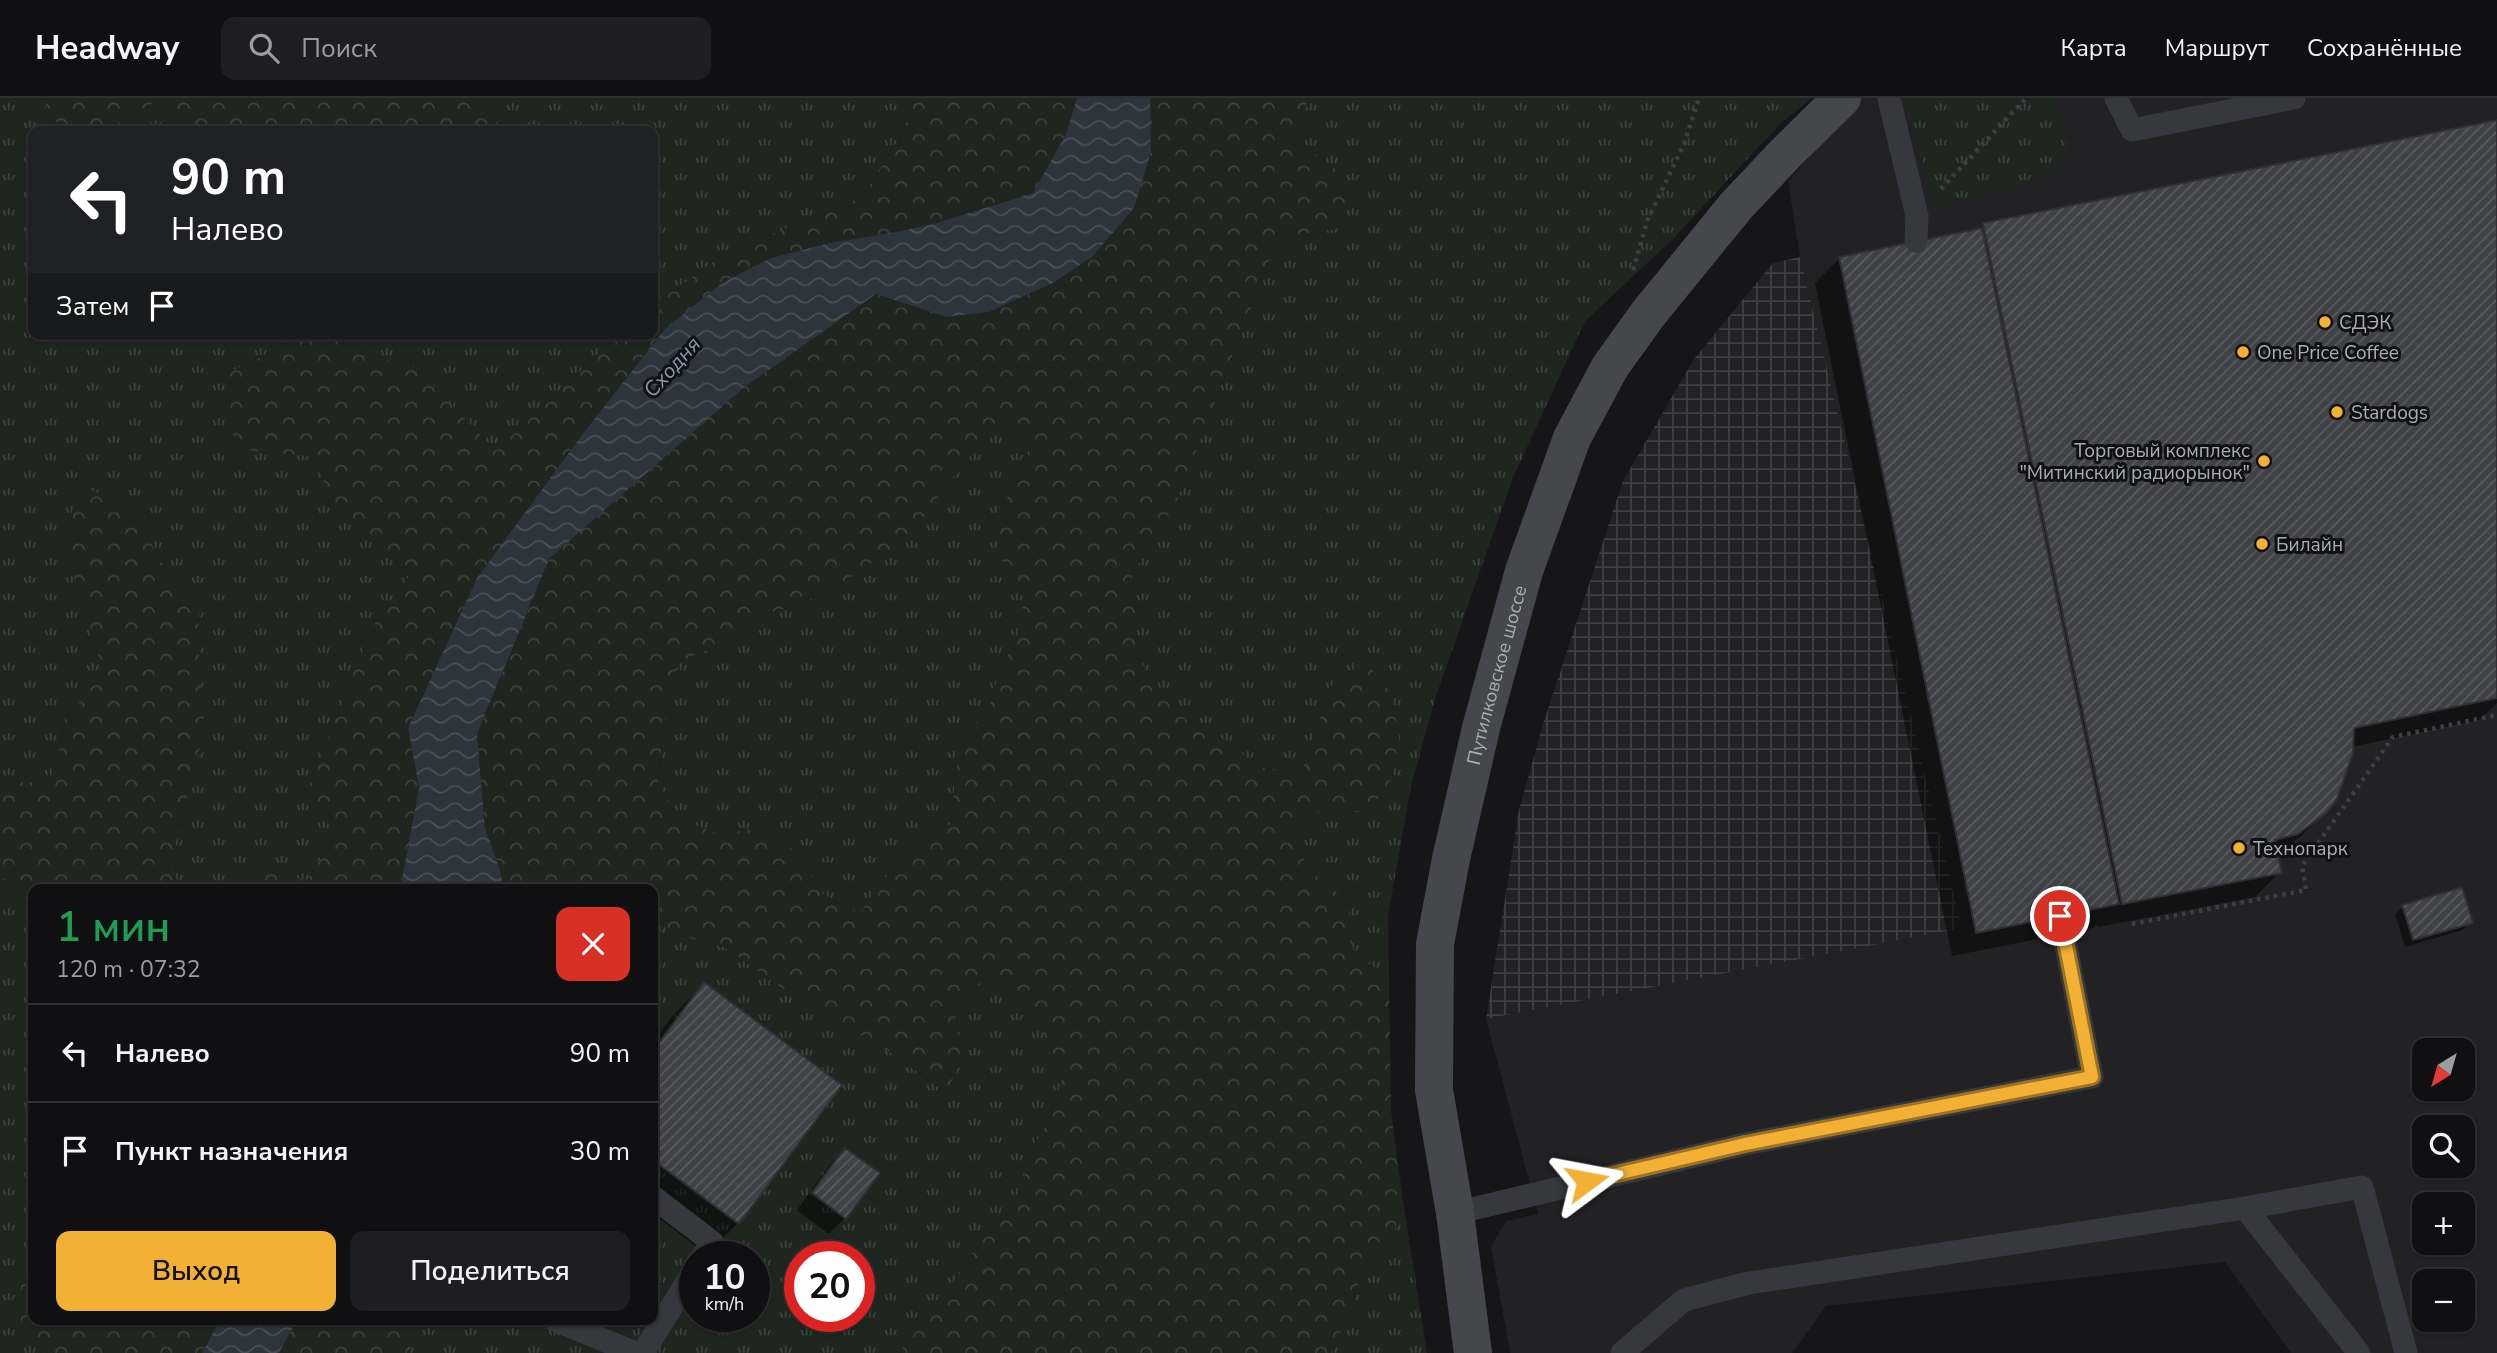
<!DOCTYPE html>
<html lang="ru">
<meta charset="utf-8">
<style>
:root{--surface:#101012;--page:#1e1e20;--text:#f1f3f6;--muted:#9c9d9f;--line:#303032;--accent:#f2b134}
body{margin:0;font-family:"Nunito Sans",sans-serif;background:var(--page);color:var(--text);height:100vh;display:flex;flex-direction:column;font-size:26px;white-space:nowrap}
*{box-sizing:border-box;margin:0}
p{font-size:23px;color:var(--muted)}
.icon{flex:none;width:38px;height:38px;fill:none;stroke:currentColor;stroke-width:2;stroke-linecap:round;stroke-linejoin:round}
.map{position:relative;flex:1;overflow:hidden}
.details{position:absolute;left:28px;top:786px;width:630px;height:441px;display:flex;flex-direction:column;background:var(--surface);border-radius:14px;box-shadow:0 2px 5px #0004,0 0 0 2px var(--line)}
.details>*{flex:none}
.banner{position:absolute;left:28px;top:28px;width:630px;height:214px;border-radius:14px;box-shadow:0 2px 5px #0004,0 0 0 2px var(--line);background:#202124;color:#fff;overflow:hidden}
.needle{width:46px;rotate:217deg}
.fabs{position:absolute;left:2412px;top:940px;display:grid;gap:14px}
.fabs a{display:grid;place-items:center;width:63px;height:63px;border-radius:14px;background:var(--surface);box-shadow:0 2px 5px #0004,0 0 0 2px var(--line);font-size:35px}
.speed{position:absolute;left:679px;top:1143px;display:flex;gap:14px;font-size:35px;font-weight:700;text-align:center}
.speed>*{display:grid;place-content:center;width:91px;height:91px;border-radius:50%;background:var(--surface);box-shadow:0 2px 5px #0004,0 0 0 2px var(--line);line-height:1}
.speed small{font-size:18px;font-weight:400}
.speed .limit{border:10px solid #d22;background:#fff;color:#111}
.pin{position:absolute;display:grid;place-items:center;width:60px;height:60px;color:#fff;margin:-30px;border:4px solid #fff;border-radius:50%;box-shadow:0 2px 7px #0007}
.me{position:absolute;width:77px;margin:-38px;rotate:77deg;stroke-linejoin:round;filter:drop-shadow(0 0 5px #0008)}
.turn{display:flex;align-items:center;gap:24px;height:147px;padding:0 28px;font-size:32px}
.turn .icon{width:91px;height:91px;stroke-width:2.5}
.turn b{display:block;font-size:49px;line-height:60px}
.then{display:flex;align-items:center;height:66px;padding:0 28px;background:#0003;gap:14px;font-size:26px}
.round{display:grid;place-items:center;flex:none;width:74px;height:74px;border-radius:14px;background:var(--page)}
.head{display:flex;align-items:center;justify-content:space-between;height:119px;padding:0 28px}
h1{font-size:42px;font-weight:600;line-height:52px;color:#1e9e55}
.button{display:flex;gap:14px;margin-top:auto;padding:14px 28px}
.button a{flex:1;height:80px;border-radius:14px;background:var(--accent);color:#111;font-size:28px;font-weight:600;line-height:80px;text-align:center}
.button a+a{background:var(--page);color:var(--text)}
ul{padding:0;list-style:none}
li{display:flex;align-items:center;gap:21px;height:98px;padding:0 28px;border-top:2px solid var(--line)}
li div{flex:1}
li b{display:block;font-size:26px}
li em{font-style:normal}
header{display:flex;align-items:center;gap:42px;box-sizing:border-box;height:98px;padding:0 35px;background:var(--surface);border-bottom:2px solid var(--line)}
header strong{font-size:33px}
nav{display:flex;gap:38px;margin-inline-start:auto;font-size:24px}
.search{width:490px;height:63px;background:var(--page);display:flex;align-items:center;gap:18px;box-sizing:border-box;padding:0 24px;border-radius:14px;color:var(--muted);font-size:26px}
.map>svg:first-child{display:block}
</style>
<header>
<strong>Headway</strong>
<div class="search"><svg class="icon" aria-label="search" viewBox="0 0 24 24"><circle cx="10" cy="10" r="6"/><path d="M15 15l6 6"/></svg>Поиск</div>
<nav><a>Карта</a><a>Маршрут</a><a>Сохранённые</a></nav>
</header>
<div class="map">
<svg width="2497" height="1255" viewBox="0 0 2497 1255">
<defs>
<pattern id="industrial-grid" width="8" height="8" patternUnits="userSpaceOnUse" patternTransform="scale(1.75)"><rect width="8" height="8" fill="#222225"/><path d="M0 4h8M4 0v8" fill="none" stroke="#3f3f43"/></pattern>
<pattern id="grass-tufts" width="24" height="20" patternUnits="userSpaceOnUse" patternTransform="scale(1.75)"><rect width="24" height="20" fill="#1e261f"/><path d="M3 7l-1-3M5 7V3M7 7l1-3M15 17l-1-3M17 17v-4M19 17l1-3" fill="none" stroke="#3c433d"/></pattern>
<pattern id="forest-crowns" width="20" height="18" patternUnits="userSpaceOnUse" patternTransform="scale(1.75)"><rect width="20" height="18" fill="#1e261f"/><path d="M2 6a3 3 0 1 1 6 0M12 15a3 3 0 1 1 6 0" fill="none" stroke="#3c433d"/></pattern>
<pattern id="water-waves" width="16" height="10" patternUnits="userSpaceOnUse" patternTransform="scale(1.75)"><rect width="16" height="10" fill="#2c353c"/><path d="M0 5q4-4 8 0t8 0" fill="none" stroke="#485056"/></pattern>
<pattern id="building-hatch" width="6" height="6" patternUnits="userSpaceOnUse" patternTransform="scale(1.75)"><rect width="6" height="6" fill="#404145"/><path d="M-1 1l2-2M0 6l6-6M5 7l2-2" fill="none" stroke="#595a5e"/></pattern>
</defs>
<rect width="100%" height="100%" fill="#161618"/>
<path fill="#222225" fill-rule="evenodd" d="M1859 0H2497V1255H2291L2225 1164 1826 1208 1792 1255H1510L1491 1148 1506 1123 1538 1116 1486 921 1961 830 1800 159 1788 84ZM2424 952H2462V990H2424ZM2424 1029H2462V1068H2424ZM2424 1106H2462V1144H2424ZM2424 1183H2462V1222H2424Z"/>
<polygon fill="url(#industrial-grid)" points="1800,159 1962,830 1486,921 1519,712 1543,626 1623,383 1694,261 1773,165"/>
<g fill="url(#grass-tufts)" fill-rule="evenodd">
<polygon points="0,0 46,0 47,22 163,0 179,33 33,33 33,236 306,236 228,275 317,359 330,408 410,477 372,529 335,738 307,782 254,770 246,791 177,791 174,751 205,631 199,568 198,507 159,462 135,407 64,448 103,573 65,621 53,683 0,685"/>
<polygon points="474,0 914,0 910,23 862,99 724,156 653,207 653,33 495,33 493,16"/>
<polygon points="1308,0 1812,0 1781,25 1673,141 1585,223 1512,382 1436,598 1411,688 1388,818 1389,881 1353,854 1347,802 1312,774 1289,738 1323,711 1368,715 1392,680 1399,639 1331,588 1302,672 1259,670 1226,643 1189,625 1159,596 1138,559 1132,475 1157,439 1177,402 1274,150 1301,136 1338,130 1335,71 1297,42"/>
<polygon points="1905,0 2056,0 2065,21 2067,60 2055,74 2038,83 1934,110"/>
<polygon points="315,236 619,236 496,353 418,272"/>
<polygon points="989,333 1033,336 1021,377 998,414 998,457 1023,491 1020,533 1000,572 988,612 959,642 951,727 910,746 859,816 821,795 800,757 765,729 721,736 679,722 658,684 666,607 678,564 717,548 752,519 795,508 835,490 906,440"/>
<polygon points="0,779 5,781 33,805 33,1177 21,1182 21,1228 41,1255 0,1255"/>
<path d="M653 821 681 838 724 849 835 927 874 943 947 995 961 955 955 914 983 880 1025 897 1063 978 1050 1021 1027 1059 1017 1101 961 1169 942 1209 910 1240 899 1255H409L418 1222H653ZM695 1158H754V1218H695ZM800 1158H859V1218H800Z"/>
<polygon points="1403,1103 1427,1255 1331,1255 1351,1213 1362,1171 1393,1136"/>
</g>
<g fill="url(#forest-crowns)" fill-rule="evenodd">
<polygon points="46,0 161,0 108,31 47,22"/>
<polygon points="163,0 474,0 493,16 495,33 179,33"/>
<polygon points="914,0 1077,0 1066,36 1033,95 936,125 896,134 664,232 581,338 477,480 408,630 419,690 400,791 246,791 253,770 307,782 335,739 309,689 372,529 410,477 330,408 317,359 234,351 228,275 306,236 315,236 418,272 496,353 619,236 653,236 653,207 724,156 862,99 910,23"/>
<path d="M1150 0H1308L1297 42 1335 71 1348 98 1338 131 1301 136 1274 150 1177 402 1157 439 1132 475 1138 559 1159 596 1189 625 1226 643 1259 670 1302 672 1331 588 1365 562 1391 595 1399 639 1392 680 1368 715 1323 711 1289 738 1312 774 1347 802 1353 854 1389 881 1391 1013 1403 1103 1393 1136 1362 1171 1351 1213 1331 1255H899L910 1240 942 1209 961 1169 1017 1101 1027 1059 1050 1021 1063 978 1025 897 983 880 955 914 961 955 948 995 874 943 835 927 724 849 681 838 653 821V791H504L500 772 485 730 477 636 549 461 742 290 876 196 946 219 989 214 1053 185 1151 54ZM989 333 1033 336 1021 377 998 414V457L1023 491 1020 533 1000 572 988 612 959 642 951 727 910 746 859 816 821 795 800 757 765 729 721 736 679 722 658 683 666 607 678 564 717 548 752 519 795 508 835 490 907 440Z"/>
<polygon points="78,388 135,407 159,462 198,506 199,568 205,631 174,751 177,791 33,791 33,805 5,781 0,779 0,685 53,683 65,621 103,573 64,448"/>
<polygon points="33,1177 33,1222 220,1222 202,1255 41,1255 21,1228 21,1182"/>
<polygon points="297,1222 418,1222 409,1255 279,1255"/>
</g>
<g fill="url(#water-waves)">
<polygon points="1077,0 1150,0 1151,54 1134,110 1093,158 1053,185 989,214 946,219 876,196 742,291 549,461 477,636 485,730 500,772 504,791 400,791 419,690 408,630 477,480 581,338 664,232 722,185 771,160 830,145 896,134 936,125 1033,95 1066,36"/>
<polygon points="220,1222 297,1222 279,1255 202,1255"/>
</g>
<g fill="#0007">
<polygon points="2497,23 2497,605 2479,622 2351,649 2325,714 2300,739 2276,756 2280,774 2255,799 2098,829 2097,826 2093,830 1952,858 1815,185 1840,160 1977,133 1984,126"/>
<polygon points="2403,808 2471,824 2463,832 2405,849 2395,816"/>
<polygon points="704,886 738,1125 706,1156 653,1116 653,944 672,918"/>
<polygon points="845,1052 845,1120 829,1136 797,1112 829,1068"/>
</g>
<g fill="url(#building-hatch)" stroke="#303034" stroke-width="2">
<polygon points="2497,22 2497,600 2354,630 2353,655 2337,701 2326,715 2298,736 2275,742 2282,775 2122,806 1983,125"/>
<polygon points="1982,130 2119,806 1976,835 1839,159"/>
<polygon points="2462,789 2473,825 2413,842 2402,807"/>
<polygon points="704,884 842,987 739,1126 653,1062 653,953"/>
<polygon points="845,1050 880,1075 846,1121 812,1095"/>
</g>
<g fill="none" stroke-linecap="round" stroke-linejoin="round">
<g stroke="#3d3f44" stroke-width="4.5" stroke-dasharray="3.5 5" stroke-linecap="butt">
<polyline points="1941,91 2026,0"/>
<polyline points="1633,172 1648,121 1684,46 1699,0"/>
<polyline points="2132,826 2306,792 2302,768 2393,639 2497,617"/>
</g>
<g stroke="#37383d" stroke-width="23">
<polyline points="1889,0 1917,118 1916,143"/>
<polyline points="2116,0 2132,32 2294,0"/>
<polyline points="653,1099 712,1144 703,1158"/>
<polyline points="2245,1110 2362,1089 2406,1255"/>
<polyline points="1455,1115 1745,1046 2092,979 2060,818"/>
<polyline points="555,1222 635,1255"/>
<polyline points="643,1255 695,1171"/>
<polyline points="1622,1255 1684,1202 1749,1185 2245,1110 2359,1255"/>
</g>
<path stroke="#45474d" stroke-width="38" id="s1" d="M1473 1255 1455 1115 1434 992 1435 846 1451 761 1481 630 1524 473 1572 340 1610 269 1648 216 1736 108 1785 56 1842 0"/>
</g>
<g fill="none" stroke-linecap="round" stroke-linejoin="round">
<g stroke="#9d7322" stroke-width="18">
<polyline id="route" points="1587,1083 1745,1046 2092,979 2060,818"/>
</g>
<use href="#route" stroke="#f2b134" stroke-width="12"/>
</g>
<g fill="#f2b134" stroke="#111113" stroke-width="2.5">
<circle cx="2325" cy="224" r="7"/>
<circle cx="2243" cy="254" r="7"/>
<circle cx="2337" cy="314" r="7"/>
<circle cx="2264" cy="363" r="7"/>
<circle cx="2262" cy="446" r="7"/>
<circle cx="2239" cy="750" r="7"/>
</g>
<g text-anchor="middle" stroke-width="6" stroke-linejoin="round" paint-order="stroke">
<g font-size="19" fill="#a8adb8" stroke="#111113" text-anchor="start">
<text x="2339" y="231">СДЭК</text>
<text x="2257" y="261">One Price Coffee</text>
<text x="2351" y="321">Stardogs</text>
<text x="2250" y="359" text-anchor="end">Торговый комплекс<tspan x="2250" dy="22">"Митинский радиорынок"</tspan></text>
<text x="2276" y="453">Билайн</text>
<text x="2253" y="757">Технопарк</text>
</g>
<g font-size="19" fill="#a8adb8" stroke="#111113">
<text dy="7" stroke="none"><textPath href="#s1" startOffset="688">Путилковское шоссе</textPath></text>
</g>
<g font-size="21" font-style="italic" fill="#7f9bb3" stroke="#111113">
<text transform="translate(672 269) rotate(-48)" y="7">Сходня</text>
</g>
</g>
</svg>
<div class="fabs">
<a><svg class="needle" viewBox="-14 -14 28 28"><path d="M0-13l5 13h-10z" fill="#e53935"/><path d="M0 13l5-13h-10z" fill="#9c9d9f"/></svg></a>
<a><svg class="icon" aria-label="search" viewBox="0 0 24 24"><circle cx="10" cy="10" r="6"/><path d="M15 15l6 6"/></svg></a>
<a>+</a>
<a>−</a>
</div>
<div class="speed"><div>10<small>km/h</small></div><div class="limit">20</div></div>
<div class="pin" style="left:2060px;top:818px;background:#d93025"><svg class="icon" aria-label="arrive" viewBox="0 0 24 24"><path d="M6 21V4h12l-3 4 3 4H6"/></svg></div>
<svg class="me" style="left:1587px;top:1083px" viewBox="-20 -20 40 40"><path d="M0-17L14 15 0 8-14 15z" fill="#f2b134" stroke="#fff" stroke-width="4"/></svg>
<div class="banner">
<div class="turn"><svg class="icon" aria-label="left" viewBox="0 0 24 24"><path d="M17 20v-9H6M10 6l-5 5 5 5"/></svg><div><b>90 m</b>Налево</div></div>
<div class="then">Затем<svg class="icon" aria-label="arrive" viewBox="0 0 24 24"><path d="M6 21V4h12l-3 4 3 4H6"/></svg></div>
</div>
<section class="details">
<div class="head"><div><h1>1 мин</h1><p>120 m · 07:32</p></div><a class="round" style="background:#d93025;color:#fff"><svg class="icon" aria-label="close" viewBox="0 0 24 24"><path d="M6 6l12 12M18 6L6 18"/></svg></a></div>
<ul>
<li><svg class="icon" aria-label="left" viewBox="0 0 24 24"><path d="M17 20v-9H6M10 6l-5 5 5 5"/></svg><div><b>Налево</b></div><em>90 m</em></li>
<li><svg class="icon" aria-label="arrive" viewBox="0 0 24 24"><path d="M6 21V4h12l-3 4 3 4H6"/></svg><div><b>Пункт назначения</b></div><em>30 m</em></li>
</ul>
<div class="button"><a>Выход</a><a>Поделиться</a></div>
</section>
</div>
